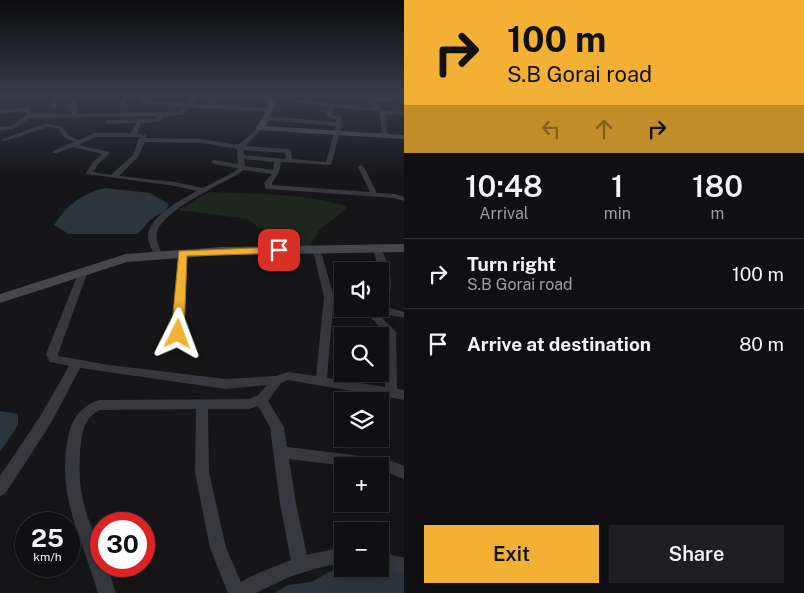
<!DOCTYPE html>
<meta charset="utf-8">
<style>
:root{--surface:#101012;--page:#1e1e20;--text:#f1f3f6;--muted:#9c9d9f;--line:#303032;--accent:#f2b134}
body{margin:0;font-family:"Public Sans",sans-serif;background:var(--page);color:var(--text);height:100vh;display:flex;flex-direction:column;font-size:19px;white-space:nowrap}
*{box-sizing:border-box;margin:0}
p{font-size:16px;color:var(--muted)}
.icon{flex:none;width:28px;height:28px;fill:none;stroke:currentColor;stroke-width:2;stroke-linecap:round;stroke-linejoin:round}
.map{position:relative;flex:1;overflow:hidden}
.drawer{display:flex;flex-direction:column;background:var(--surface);width:400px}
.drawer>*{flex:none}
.top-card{background:#f2b134;color:#111;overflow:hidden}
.tools{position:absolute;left:334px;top:262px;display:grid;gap:10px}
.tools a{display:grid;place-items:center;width:55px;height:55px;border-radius:0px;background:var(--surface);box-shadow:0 2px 12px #0003,0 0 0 1px var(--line);font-size:25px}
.speed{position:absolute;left:15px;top:512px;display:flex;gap:10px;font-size:25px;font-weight:700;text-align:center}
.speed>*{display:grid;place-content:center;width:65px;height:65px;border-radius:50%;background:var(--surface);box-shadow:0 2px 12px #0003,0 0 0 1px var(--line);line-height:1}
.speed small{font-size:12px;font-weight:400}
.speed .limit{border:8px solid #d22;background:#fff;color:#111}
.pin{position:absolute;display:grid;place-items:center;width:42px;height:42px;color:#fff;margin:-21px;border-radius:10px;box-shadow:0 2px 8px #0006}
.me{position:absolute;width:55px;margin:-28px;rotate:3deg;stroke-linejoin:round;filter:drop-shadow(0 0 4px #0008)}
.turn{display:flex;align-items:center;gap:18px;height:105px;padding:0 20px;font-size:22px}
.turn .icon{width:65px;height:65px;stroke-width:2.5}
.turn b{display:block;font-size:35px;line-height:42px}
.lanes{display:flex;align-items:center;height:48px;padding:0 20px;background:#0003;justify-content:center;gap:25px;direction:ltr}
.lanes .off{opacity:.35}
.eta{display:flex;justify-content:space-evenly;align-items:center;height:85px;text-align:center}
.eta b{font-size:30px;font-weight:600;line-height:35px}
.cta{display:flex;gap:10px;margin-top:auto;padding:10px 20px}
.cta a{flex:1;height:58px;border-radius:0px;background:var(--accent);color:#111;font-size:20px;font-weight:600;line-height:58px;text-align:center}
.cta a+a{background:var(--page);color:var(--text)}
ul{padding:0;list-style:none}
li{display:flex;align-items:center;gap:15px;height:70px;padding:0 20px;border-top:1px solid var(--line)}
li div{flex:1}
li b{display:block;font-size:19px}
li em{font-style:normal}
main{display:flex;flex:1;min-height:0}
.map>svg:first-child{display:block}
</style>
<main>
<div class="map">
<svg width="404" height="593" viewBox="0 0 404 593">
<rect width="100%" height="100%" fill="#161618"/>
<path fill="#1e261f" d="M210 192C254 194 303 193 346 206V209L320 229 311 244 305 247H296L280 235 258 227 248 219 178 210Z"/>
<g fill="#2c353c">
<path d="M105 188 150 193 169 204 166 210 150 220 138 234H69L54 225C66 206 82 193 105 188Z"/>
<polygon points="0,411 18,414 18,425 0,452"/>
<polygon points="342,567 342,569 404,571 404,593 274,593 288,585 311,582 335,569"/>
</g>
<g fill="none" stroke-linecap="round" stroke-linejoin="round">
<g fill="#37383d" fill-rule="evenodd">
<polygon points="126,95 130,95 123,106 119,106"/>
<path d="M140 95H144V101L187 103 195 95H199L192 104 207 105 216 95H220L213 105 270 108 273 110 270 112 190 107 183 115 165 116 158 122 141 123 137 134 146 135V138L202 139 238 145 260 126 262 127V129L245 146 288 149 291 151 292 159 326 162 336 126 266 120 263 118 266 116 336 122V119L325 116 329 106 268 99 266 97 376 108 367 100 365 95H370L372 98H394V95H398V100L396 101H375L384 111 404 112V116L386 114 387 136 382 135 380 113 379 111 334 107 331 115 341 117 342 124 331 165 281 162 279 172 272 183V185L370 192 358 167 361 165 364 167 377 193 395 194 404 197V201L394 198 269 189H266L264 183 272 174 243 170 240 173C220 185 163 210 157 232 155 240 160 248 162 255L158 258 154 255C152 249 148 242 148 236 149 216 182 199 197 191L175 186 87 174 86 173 93 162 102 154 73 147 57 153H53V151L74 142 65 138 58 129 47 127 5 141 0 140 47 123 62 127 69 136 79 140 94 133H131L136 123 108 124 105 122 108 120 155 119 159 116 31 118 13 129 0 131V127L10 126 26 116V112L0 113V109L28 108 31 110V114H71L72 101H56V106L53 108 50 106 52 100 54 99H77V114L179 112 185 106 139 103ZM95 137H140L138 140 133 155 111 175 93 172 98 164 109 154V152L79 145ZM145 142 202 143 237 149 238 164 214 160 211 162 214 164 238 168 236 171 203 188 175 182 119 176 138 157ZM243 150 285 153 286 159 244 155ZM244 159 274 162 273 170 245 166Z"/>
<path d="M377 246 380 247C390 264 397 291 383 306L404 312V318L381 313V317L396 332 397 389 404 390V400L288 380 281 383 268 401 284 427 287 447 386 459 404 466V479L380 470V466H347L289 459 296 504 307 555 342 547V563L318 568 289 577 256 593H228L210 548 195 472 196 409 100 410C87 416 83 427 81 441 78 468 79 492 88 518 92 529 99 540 101 551 102 555 101 561 101 566H107L116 593H98C83 541 58 500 67 444 70 422 78 407 99 400L249 399 258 395 267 385 226 389 80 368 51 423 5 494 0 496V476L41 415 69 366 50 362 46 354 80 269H86L88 271 58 354V356L109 365 226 379 276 376 288 372 316 376 324 297 313 250 314 248H320L334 297 327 378 385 387 386 333 371 318V309H380L381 276 373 249ZM258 406 270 427 280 504 291 560 256 574 241 582 226 548 209 472 208 409H249Z"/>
<polygon points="182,250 186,253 183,334 178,338 173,334 178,253"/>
<polygon points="380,552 404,558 404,574 380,568"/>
</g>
<g fill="#45474d" fill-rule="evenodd">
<polygon points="260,95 267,95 276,102 265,126 404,135 404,139 257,130 256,128 269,105"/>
<polygon points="404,244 404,252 222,255 127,262 0,303 0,294 126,254 222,247"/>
</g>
</g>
<linearGradient id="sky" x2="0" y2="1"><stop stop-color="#0c0c0d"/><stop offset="0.53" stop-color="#363c48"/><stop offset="1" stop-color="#363c48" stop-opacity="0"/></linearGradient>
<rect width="404" height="178" fill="url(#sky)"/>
<polygon fill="#f2b134" stroke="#9d7322" points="279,247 284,250 283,253 187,256 184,334 178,338 173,337 171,334 179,251"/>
</svg>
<div class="tools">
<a><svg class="icon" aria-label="sound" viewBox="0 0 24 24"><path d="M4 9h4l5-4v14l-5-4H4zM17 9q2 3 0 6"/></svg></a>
<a><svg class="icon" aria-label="search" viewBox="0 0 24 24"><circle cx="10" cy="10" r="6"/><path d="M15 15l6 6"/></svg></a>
<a><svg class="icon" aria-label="layers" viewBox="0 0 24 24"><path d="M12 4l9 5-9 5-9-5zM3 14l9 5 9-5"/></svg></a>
<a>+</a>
<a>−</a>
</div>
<div class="speed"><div>25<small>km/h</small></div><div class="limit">30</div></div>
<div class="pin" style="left:279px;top:250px;background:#d93025"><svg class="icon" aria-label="arrive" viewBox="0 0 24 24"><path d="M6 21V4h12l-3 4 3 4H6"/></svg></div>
<svg class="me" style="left:178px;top:334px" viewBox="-20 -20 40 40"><path d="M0-17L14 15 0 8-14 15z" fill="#f2b134" stroke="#fff" stroke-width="4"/></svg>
</div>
<section class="drawer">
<div class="top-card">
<div class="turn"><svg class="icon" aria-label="right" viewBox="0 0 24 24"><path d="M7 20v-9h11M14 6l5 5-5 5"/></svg><div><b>100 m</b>S.B Gorai road</div></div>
<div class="lanes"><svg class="icon off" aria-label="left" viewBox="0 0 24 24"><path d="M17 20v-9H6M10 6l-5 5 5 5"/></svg><svg class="icon off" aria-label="ahead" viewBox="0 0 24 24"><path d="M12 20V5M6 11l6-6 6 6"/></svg><svg class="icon" aria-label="right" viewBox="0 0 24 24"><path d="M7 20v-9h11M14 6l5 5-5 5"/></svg></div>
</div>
<div class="eta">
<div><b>10:48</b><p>Arrival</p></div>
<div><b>1</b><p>min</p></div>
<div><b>180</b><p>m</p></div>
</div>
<ul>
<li><svg class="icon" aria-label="right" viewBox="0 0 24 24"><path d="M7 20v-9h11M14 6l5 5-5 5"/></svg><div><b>Turn right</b><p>S.B Gorai road</p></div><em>100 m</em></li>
<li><svg class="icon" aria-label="arrive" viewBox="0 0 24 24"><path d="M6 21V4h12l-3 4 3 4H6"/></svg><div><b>Arrive at destination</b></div><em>80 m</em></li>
</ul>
<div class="cta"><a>Exit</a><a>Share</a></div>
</section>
</main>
